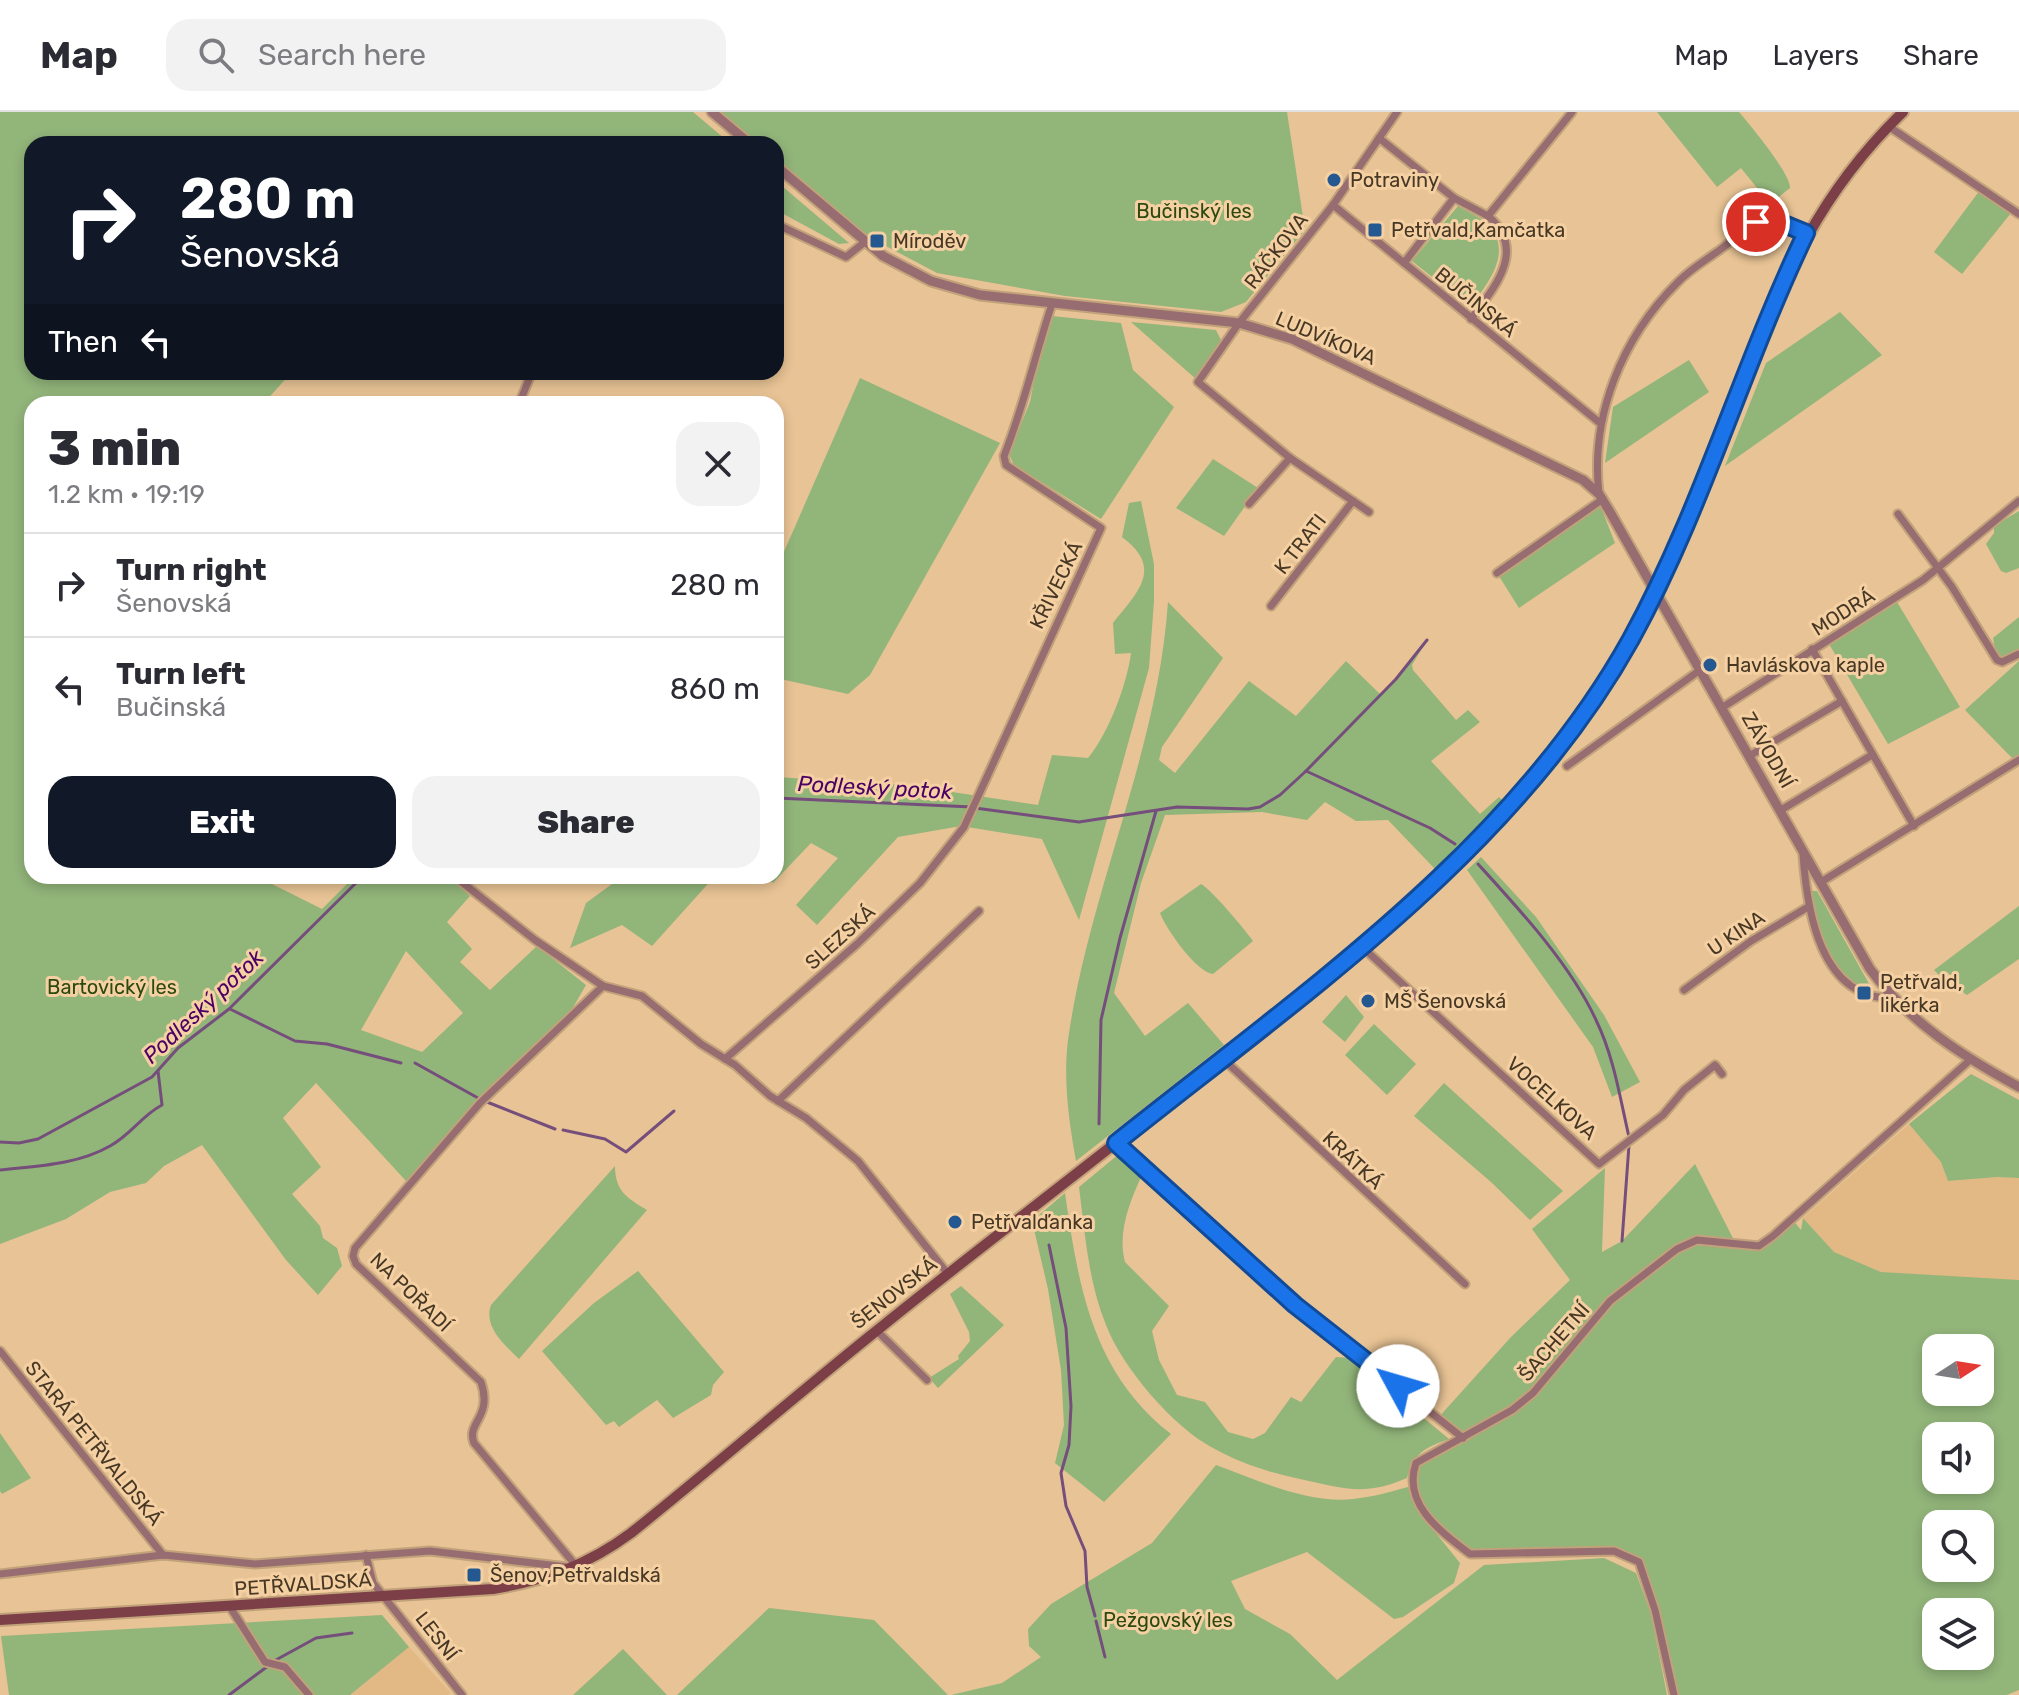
<!DOCTYPE html>
<meta charset="utf-8">
<style>
:root{--surface:#fff;--page:#f2f2f3;--text:#2b2b33;--muted:#7c7c81;--line:#e1e1e2;--accent:#111827}
body{margin:0;font-family:Rubik,sans-serif;background:var(--page);color:var(--text);height:100vh;display:flex;flex-direction:column;font-size:30px;white-space:nowrap}
*{box-sizing:border-box;margin:0}
p{font-size:26px;color:var(--muted)}
.icon{flex:none;width:44px;height:44px;fill:none;stroke:currentColor;stroke-width:2;stroke-linecap:round;stroke-linejoin:round}
.map{position:relative;flex:1;overflow:hidden}
.panel{position:absolute;left:24px;top:284px;width:760px;height:488px;display:flex;flex-direction:column;background:var(--surface);border-radius:24px;box-shadow:0 4px 12px #0003}
.panel>*{flex:none}
.top-card{position:absolute;left:24px;top:24px;width:760px;height:244px;border-radius:24px;box-shadow:0 4px 12px #0003;background:#111827;color:#fff;overflow:hidden}
.needle{width:52px;rotate:78deg}
.controls{position:absolute;left:1922px;top:1222px;display:grid;gap:16px}
.controls a{display:grid;place-items:center;width:72px;height:72px;border-radius:16px;background:var(--surface);box-shadow:0 4px 12px #0003;font-size:40px}
.pin{position:absolute;display:grid;place-items:center;width:68px;height:68px;color:#fff;margin:-34px;border:4px solid #fff;border-radius:50%;box-shadow:0 2px 8px #0007}
.me{position:absolute;width:88px;margin:-44px;rotate:309deg;stroke-linejoin:round;filter:drop-shadow(0 0 6px #0008)}
.turn{display:flex;align-items:center;gap:28px;height:168px;padding:0 24px;font-size:36px}
.turn .icon{width:104px;height:104px;stroke-width:2.5}
.turn b{display:block;font-size:56px;line-height:68px}
.then{display:flex;align-items:center;height:76px;padding:0 24px;background:#0003;gap:16px;font-size:30px}
.round{display:grid;place-items:center;flex:none;width:84px;height:84px;border-radius:24px;background:var(--page)}
.head{display:flex;align-items:center;justify-content:space-between;height:136px;padding:0 24px}
h1{font-size:48px;font-weight:800;line-height:60px}
.primary-button{display:flex;gap:16px;margin-top:auto;padding:16px 24px}
.primary-button a{flex:1;height:92px;border-radius:24px;background:var(--accent);color:#fff;font-size:32px;font-weight:800;line-height:92px;text-align:center}
.primary-button a+a{background:var(--page);color:var(--text)}
ul{padding:0;list-style:none}
li{display:flex;align-items:center;gap:24px;height:104px;padding:0 24px;border-top:2px solid var(--line)}
li div{flex:1}
li b{display:block;font-size:30px}
li em{font-style:normal}
header{display:flex;align-items:center;gap:48px;box-sizing:border-box;height:112px;padding:0 40px;background:var(--surface);border-bottom:2px solid var(--line)}
header strong{font-size:38px}
nav{display:flex;gap:44px;margin-inline-start:auto;font-size:28px}
.search{width:560px;height:72px;background:var(--page);display:flex;align-items:center;gap:20px;box-sizing:border-box;padding:0 28px;border-radius:24px;color:var(--muted);font-size:30px}
.map>svg:first-child{display:block}
</style>
<header>
<strong>Map</strong>
<div class="search"><svg class="icon" aria-label="search" viewBox="0 0 24 24"><circle cx="10" cy="10" r="6"/><path d="M15 15l6 6"/></svg>Search here</div>
<nav><a>Map</a><a>Layers</a><a>Share</a></nav>
</header>
<div class="map">
<svg width="2019" height="1583" viewBox="0 0 2019 1583">
<rect width="100%" height="100%" fill="#e8c395"/>
<g fill="#e2b984">
<polygon points="1909,1012 1941,1050 1948,1069 1997,1065 2019,1066 2019,1169 1881,1160 1834,1140 1803,1106"/>
<polygon points="409,1535 451,1581 448,1583 350,1583"/>
</g>
<g fill="#92b57a" fill-rule="evenodd">
<path d="M0 0H693L731 32H32V260H292L263 292H32V764H256L322 797 355 764H448L470 784 447 810 472 837 460 850 490 878 537 834 586 873 571 899 406 1069 316 971 283 1006 321 1055 292 1082 320 1114 323 1126 337 1136 342 1154 318 1183 286 1148 202 1033 164 1054 146 1071 110 1080 66 1107 0 1132ZM406 839 463 901 422 940 361 918Z"/>
<polygon points="719,0 1287,0 1305,118 1246,190 1221,200 1065,184 937,161 869,125 776,48 776,32 757,32"/>
<path d="M1657 0H1739C1750 13 1791 62 1790 76L1770 92 1741 56 1717 75Z"/>
<polygon points="776,69 849,131 839,132 776,98"/>
<polygon points="1980,78 2011,101 1962,162 1934,140"/>
<path d="M1458 94C1468 100 1483 106 1490 115 1513 142 1486 174 1470 195L1412 149Z"/>
<polygon points="1840,200 1882,243 1725,354 1766,251"/>
<polygon points="1052,204 1121,211 1133,258 1174,295 1101,407 1014,353 1009,342 1030,290 1038,248"/>
<polygon points="1131,210 1216,218 1223,232 1196,267"/>
<polygon points="1689,248 1709,280 1605,351 1613,295"/>
<polygon points="860,266 1000,331 870,563 848,582 776,566 776,458"/>
<polygon points="1213,347 1258,376 1224,424 1176,396"/>
<path d="M1141 389 1154 452V489L1149 556 1079 808 1042 727 961 714 898 725 817 813 796 793 838 746 811 731 773 771 764 764H776V665L906 673 1038 693 1052 643 1088 646C1108 622 1127 573 1131 541L1115 542 1113 511C1138 480 1164 456 1122 425L1129 391Z"/>
<polygon points="1600,393 1615,431 1519,496 1497,461"/>
<polygon points="2019,399 2019,456 2006,461 2001,459 1986,432 1994,421 1994,414"/>
<path d="M1168 490 1223 546 1162 635 1159 648 1175 661 1249 569 1296 604 1346 549 1381 583 1427 528 1412 553 1413 558 1456 608 1468 598 1480 610 1431 649 1480 702 1499 685 1503 689 1435 757 1388 708 1356 709 1325 690 1307 708 1262 700 1165 703 1141 771 1114 881 1145 924 1188 891 1224 933 1076 1049C1069 1010 1063 968 1068 928 1089 779 1158 640 1168 490Z"/>
<polygon points="1897,490 1960,595 1888,632 1829,532"/>
<polygon points="2019,505 2019,541 2003,547 1995,537 1993,526"/>
<polygon points="2019,549 2019,645 2014,648 1965,598"/>
<polygon points="1481,745 1536,805 1604,903 1640,970 1612,985 1593,935 1467,758"/>
<polygon points="623,764 715,764 652,834 622,813 570,836 586,791"/>
<path d="M1201 772C1212 778 1245 818 1253 829L1213 862C1197 861 1166 817 1160 801Z"/>
<path d="M1811 779H1817L1872 877C1837 877 1813 808 1811 779Z"/>
<path d="M2019 794V847L1967 883C1957 878 1956 867 1947 860L1939 863 1934 858Z"/>
<polygon points="1346,883 1364,905 1345,930 1322,910"/>
<polygon points="1374,912 1416,952 1387,983 1345,943"/>
<polygon points="1971,962 2019,988 2019,1066 1997,1065 1948,1069 1941,1050 1909,1012"/>
<polygon points="1444,971 1563,1079 1530,1108 1491,1070 1414,1004"/>
<path d="M1119 1042 1142 1063C1130 1089 1117 1121 1125 1150L1169 1194 1152 1219 1159 1248 1177 1283 1205 1290 1228 1320 1253 1327 1265 1321 1291 1285 1301 1290 1336 1245 1351 1246 1449 1327C1424 1336 1414 1341 1407 1366 1363 1385 1343 1376 1300 1367 1270 1361 1240 1351 1213 1336 1173 1315 1122 1255 1106 1213 1088 1169 1085 1121 1079 1075Z"/>
<path d="M1695 1052 1736 1132 1759 1134 1792 1107 1801 1118 1803 1106 1834 1140 1881 1160 2019 1168V1578L2007 1583H1674L1639 1450 1614 1439 1470 1442 1416 1389V1351L1462 1326 1438 1306 1511 1225 1570 1168 1532 1117 1605 1056 1602 1140 1622 1129ZM1936 1236H1980V1280H1936ZM1936 1324H1980V1368H1936ZM1936 1412H1980V1456H1936ZM1936 1500H1980V1544H1936Z"/>
<path d="M615 1054C615 1079 627 1086 647 1098L519 1247C505 1233 483 1215 491 1193Z"/>
<path d="M1065 1081C1078 1172 1092 1261 1171 1322L1104 1390 1055 1351 1064 1313 1061 1258 1048 1177 1032 1109Z"/>
<polygon points="638,1159 724,1260 713,1273 711,1283 673,1306 657,1288 619,1315 614,1309 606,1313 542,1239 594,1191"/>
<polygon points="961,1174 1004,1213 938,1276 929,1266 959,1247 958,1244 970,1229 969,1220 950,1182"/>
<polygon points="0,1321 31,1366 2,1382 0,1379"/>
<path d="M1216 1353C1257 1368 1308 1392 1353 1387 1372 1385 1390 1380 1408 1375L1415 1395 1460 1451 1454 1471 1403 1505 1394 1507 1307 1440 1231 1469 1245 1497 1290 1522 1337 1568 1484 1453 1604 1446 1636 1461 1651 1502 1667 1583H951L1002 1571 1041 1545 1029 1534 1028 1517 1051 1492 1152 1431Z"/>
<polygon points="769,1496 874,1508 948,1583 677,1583"/>
<polygon points="382,1503 409,1535 350,1583 9,1583 1,1524"/>
<polygon points="623,1537 667,1583 573,1583"/>
</g>
<g fill="none" stroke-linecap="round" stroke-linejoin="round">
<g stroke="#754e7c" stroke-width="3">
<polyline points="1306,659 1396,567 1427,528"/>
<polyline points="776,686 972,695"/>
<polyline points="975,696 1079,710 1177,695 1248,697 1260,695 1280,683 1306,659 1430,716 1455,732"/>
<path d="M1478 752C1519 797 1571 853 1596 908 1614 945 1620 986 1629 1025"/>
<polyline points="230,897 295,929 327,932 401,951"/>
<polyline points="415,951 478,986"/>
<polyline points="487,990 555,1017"/>
<polyline points="1099,1012 1101,908 1120,826 1156,699"/>
<polyline points="563,1018 605,1027 626,1040 674,999"/>
<polyline points="0,1030 19,1031 38,1027 152,965 178,936 229,897 363,764"/>
<path d="M0 1058C36 1054 77 1053 110 1034 132 1022 141 1004 162 993L158 959"/>
<polyline points="1622,1129 1629,1033"/>
<polyline points="1049,1133 1066,1216 1071,1294 1069,1333 1061,1361 1066,1394 1085,1439 1087,1475 1095,1504"/>
<polyline points="1096,1509 1105,1545"/>
<polyline points="274,1549 316,1526 352,1521"/>
<polyline points="229,1583 268,1554"/>
</g>
<g stroke="#c1a27a" stroke-width="11">
<g id="minor">
<polyline points="1888,14 2019,102"/>
<polyline points="1379,26 1454,86 1488,104"/>
<polyline points="1333,93 1600,311"/>
<polyline points="776,112 846,145 866,129"/>
<polyline points="1404,151 1454,86"/>
<path d="M1471 207C1494 176 1528 138 1488 104L1572 0"/>
<polyline points="519,292 532,260"/>
<path d="M1599 382C1590 304 1622 226 1677 171 1690 157 1706 148 1721 137 1734 127 1746 116 1760 108L1772 107 1806 121"/>
<polyline points="1249,392 1290,346"/>
<polyline points="1369,400 1290,346 1198,270 1239,211 1333,93 1397,0"/>
<polyline points="1898,402 1952,475 1997,548 2002,550 2019,542"/>
<polyline points="1497,461 1603,387"/>
<polyline points="1271,494 1353,389"/>
<polyline points="1812,537 1914,714"/>
<polyline points="1723,595 1923,468 2019,389"/>
<polyline points="1751,643 1842,589"/>
<polyline points="1567,654 1700,558"/>
<polyline points="1781,698 1872,643"/>
<path d="M1803 743C1807 798 1820 888 1893 886"/>
<polyline points="454,764 535,828 603,874 642,884 701,932 735,953 770,984 806,1006 858,1049 948,1162"/>
<polyline points="1821,770 2019,648"/>
<polyline points="1360,833 1599,1052 1663,1003 1684,978 1715,953 1722,962"/>
<polyline points="1684,878 1751,829 1808,795"/>
<polyline points="1222,946 1465,1172"/>
<path d="M725 947 857 832 920 771 964 715 1101 416 1006 353 1004 344C1024 294 1035 243 1052 192"/>
<polyline points="778,989 979,799"/>
<polyline points="1116,1031 1295,1193 1463,1326"/>
<polyline points="876,1218 927,1268"/>
<polyline points="0,1239 163,1443"/>
<polyline points="366,1443 373,1471 462,1583"/>
<path d="M577 1455 474 1331C466 1310 493 1306 481 1270L356 1152 353 1144 355 1136 480 991 603 874"/>
<polyline points="0,1462 163,1443 255,1452 430,1439 567,1455"/>
<polyline points="230,1495 265,1550 285,1555 309,1583"/>
<path d="M1674 1583 1655 1498 1639 1450 1614 1439 1470 1442C1440 1419 1402 1392 1416 1351L1512 1298 1533 1281 1610 1189 1677 1137 1697 1128 1759 1134 1773 1124 1970 948"/>
</g>
</g>
<g stroke="#c1a27a" stroke-width="13">
<g id="tertiary">
<polyline points="712,0 750,32"/>
<path d="M776 54 883 144 931 169 980 183 1239 211 1292 227 1583 368 1599 382 1610 400 1870 857C1909 910 1962 944 2019 975"/>
</g>
</g>
<g stroke="#c1a27a" stroke-width="14">
<path id="secondary" d="M0 1508 493 1477C546 1468 588 1453 631 1421 715 1354 796 1283 880 1216 971 1142 1065 1072 1157 998 1301 883 1456 773 1568 624 1643 524 1687 408 1733 293 1780 177 1811 89 1903 0"/>
</g>
<use href="#minor" stroke="#986d71" stroke-width="7"/>
<use href="#tertiary" stroke="#986d71" stroke-width="9"/>
<use href="#secondary" stroke="#7c3f47" stroke-width="10"/>
</g>
<g fill="none" stroke-linecap="round" stroke-linejoin="round">
<g stroke="#114b97" stroke-width="20">
<path id="route" d="M1398 1274 1295 1193 1116 1031C1301 883 1514 738 1631 527 1702 398 1742 254 1806 121L1772 107 1756 110"/>
</g>
<use href="#route" stroke="#1a73e8" stroke-width="14"/>
</g>
<g fill="#245891" stroke="#f5d0a2" stroke-width="3">
<circle cx="1334" cy="68" r="8"/>
<rect x="1367" y="110" width="16" height="16" rx="4"/>
<rect x="869" y="121" width="16" height="16" rx="4"/>
<circle cx="1710" cy="553" r="8"/>
<rect x="1856" y="873" width="16" height="16" rx="4"/>
<circle cx="1368" cy="889" r="8"/>
<circle cx="955" cy="1110" r="8"/>
<rect x="466" y="1455" width="16" height="16" rx="4"/>
</g>
<g text-anchor="middle" stroke-width="6" stroke-linejoin="round" paint-order="stroke">
<g font-size="20" fill="#473825" stroke="#f5d0a2" text-anchor="start">
<text x="1350" y="75">Potraviny</text>
<text x="1391" y="125">Petřvald,Kamčatka</text>
<text x="893" y="136">Míroděv</text>
<text x="1726" y="560">Havláskova kaple</text>
<text x="1880" y="877">Petřvald,<tspan x="1880" dy="23">likérka</tspan></text>
<text x="1384" y="896">MŠ Šenovská</text>
<text x="971" y="1117">Petřvalďanka</text>
<text x="490" y="1470">Šenov,Petřvaldská</text>
</g>
<g font-size="20" fill="#2c4a10" stroke="#f5d0a2">
<text x="1194" y="106">Bučinský les</text>
<text x="112" y="882">Bartovický les</text>
<text x="1168" y="1515">Pežgovský les</text>
</g>
<g font-size="20" fill="#473825" stroke="#f5d0a2">
<text transform="translate(1276 139) rotate(-52)" y="7">RÁČKOVA</text>
<text transform="translate(1476 190) rotate(39)" y="7">BUČINSKÁ</text>
<text transform="translate(1326 226) rotate(23)" y="7">LUDVÍKOVA</text>
<text transform="translate(1300 432) rotate(-52)" y="7">K TRATI</text>
<text transform="translate(1056 473) rotate(-64)" y="7">KŘIVECKÁ</text>
<text transform="translate(1843 500) rotate(-32)" y="7">MODRÁ</text>
<text transform="translate(1768 638) rotate(60)" y="7">ZÁVODNÍ</text>
<text transform="translate(1736 821) rotate(-34)" y="7">U KINA</text>
<text transform="translate(840 825) rotate(-42)" y="7">SLEZSKÁ</text>
<text transform="translate(1552 986) rotate(42)" y="7">VOCELKOVA</text>
<text transform="translate(1353 1048) rotate(43)" y="7">KRÁTKÁ</text>
<text transform="translate(411 1180) rotate(44)" y="7">NA POŘADÍ</text>
<text transform="translate(894 1181) rotate(-38)" y="7">ŠENOVSKÁ</text>
<text transform="translate(1554 1230) rotate(-49)" y="7">ŠACHETNÍ</text>
<text transform="translate(94 1331) rotate(51)" y="7">STARÁ PETŘVALDSKÁ</text>
<text transform="translate(303 1472) rotate(-4)" y="7">PETŘVALDSKÁ</text>
<text transform="translate(437 1524) rotate(52)" y="7">LESNÍ</text>
</g>
<g font-size="22" font-style="italic" fill="#4a0165" stroke="#f5d0a2">
<text transform="translate(875 675) rotate(3)" y="8">Podleský potok</text>
<text transform="translate(203 894) rotate(-43)" y="8">Podleský potok</text>
</g>
</g>
</svg>
<div class="controls">
<a><svg class="needle" viewBox="-14 -14 28 28"><path d="M0-13l5 13h-10z" fill="#e53935"/><path d="M0 13l5-13h-10z" fill="#7c7c81"/></svg></a>
<a><svg class="icon" aria-label="sound" viewBox="0 0 24 24"><path d="M4 9h4l5-4v14l-5-4H4zM17 9q2 3 0 6"/></svg></a>
<a><svg class="icon" aria-label="search" viewBox="0 0 24 24"><circle cx="10" cy="10" r="6"/><path d="M15 15l6 6"/></svg></a>
<a><svg class="icon" aria-label="layers" viewBox="0 0 24 24"><path d="M12 4l9 5-9 5-9-5zM3 14l9 5 9-5"/></svg></a>
</div>
<div class="pin" style="left:1756px;top:110px;background:#d93025"><svg class="icon" aria-label="arrive" viewBox="0 0 24 24"><path d="M6 21V4h12l-3 4 3 4H6"/></svg></div>
<svg class="me" style="left:1398px;top:1274px" viewBox="-20 -20 40 40"><circle r="19" fill="#fff"/><path d="M0-13L10 11 0 6-10 11z" fill="#1a73e8"/></svg>
<div class="top-card">
<div class="turn"><svg class="icon" aria-label="right" viewBox="0 0 24 24"><path d="M7 20v-9h11M14 6l5 5-5 5"/></svg><div><b>280 m</b>Šenovská</div></div>
<div class="then">Then<svg class="icon" aria-label="left" viewBox="0 0 24 24"><path d="M17 20v-9H6M10 6l-5 5 5 5"/></svg></div>
</div>
<section class="panel">
<div class="head"><div><h1>3 min</h1><p>1.2 km · 19:19</p></div><a class="round"><svg class="icon" aria-label="close" viewBox="0 0 24 24"><path d="M6 6l12 12M18 6L6 18"/></svg></a></div>
<ul>
<li><svg class="icon" aria-label="right" viewBox="0 0 24 24"><path d="M7 20v-9h11M14 6l5 5-5 5"/></svg><div><b>Turn right</b><p>Šenovská</p></div><em>280 m</em></li>
<li><svg class="icon" aria-label="left" viewBox="0 0 24 24"><path d="M17 20v-9H6M10 6l-5 5 5 5"/></svg><div><b>Turn left</b><p>Bučinská</p></div><em>860 m</em></li>
</ul>
<div class="primary-button"><a>Exit</a><a>Share</a></div>
</section>
</div>
